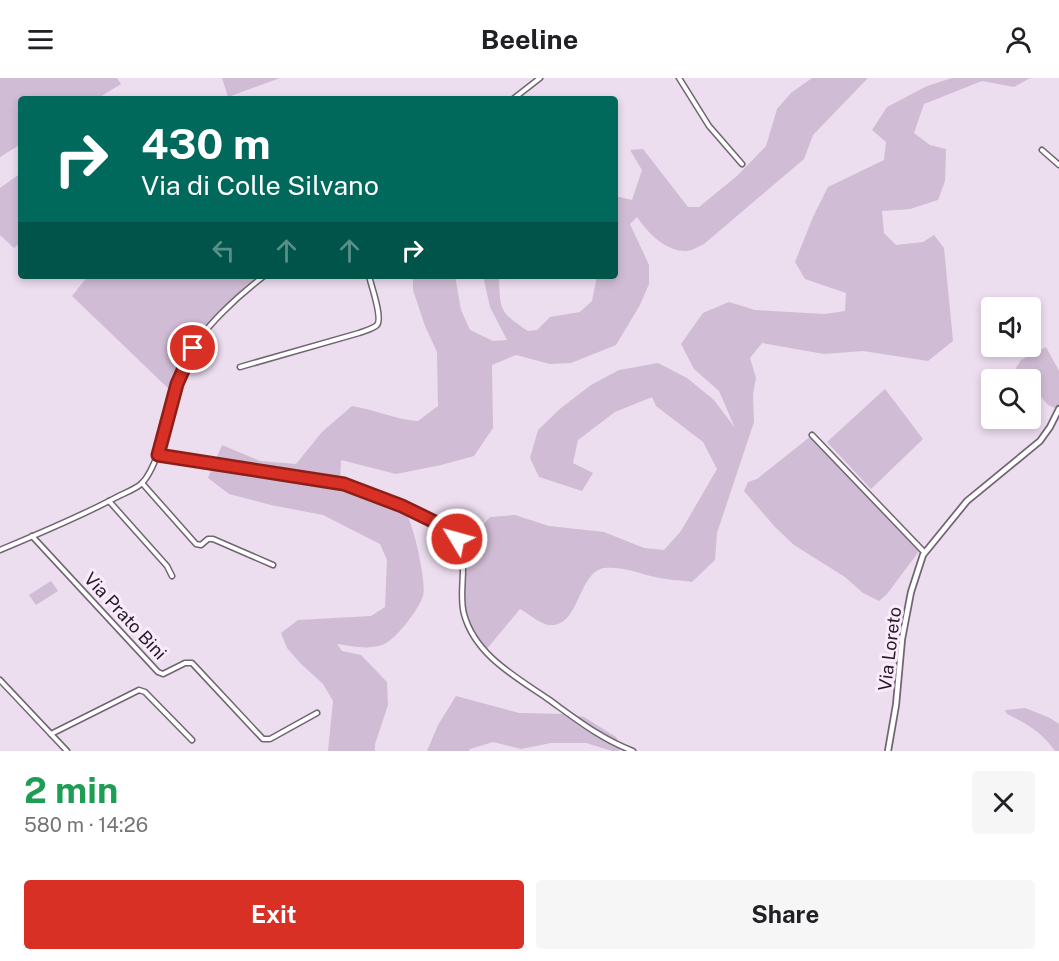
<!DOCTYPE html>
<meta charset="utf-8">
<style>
:root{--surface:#fff;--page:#f6f6f6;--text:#202124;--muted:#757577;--accent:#d93025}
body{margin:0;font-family:"Public Sans",sans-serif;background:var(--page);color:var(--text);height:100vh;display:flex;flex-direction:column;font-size:22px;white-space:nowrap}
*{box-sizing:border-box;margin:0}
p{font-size:20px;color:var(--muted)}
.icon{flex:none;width:33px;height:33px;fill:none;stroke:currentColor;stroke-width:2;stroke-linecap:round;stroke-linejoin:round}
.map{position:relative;height:673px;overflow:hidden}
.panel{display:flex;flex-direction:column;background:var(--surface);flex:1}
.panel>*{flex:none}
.banner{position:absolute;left:18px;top:18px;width:600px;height:183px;border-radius:6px;box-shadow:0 3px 9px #0003;background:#00695c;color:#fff;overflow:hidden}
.controls{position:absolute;left:981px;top:219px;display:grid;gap:12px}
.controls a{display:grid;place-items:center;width:60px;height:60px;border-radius:6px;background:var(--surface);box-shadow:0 3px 9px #0003;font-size:30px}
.pin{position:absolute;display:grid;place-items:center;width:51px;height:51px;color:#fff;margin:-26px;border:3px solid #fff;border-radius:50%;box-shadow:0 2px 6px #0007}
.me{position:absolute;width:66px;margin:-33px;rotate:307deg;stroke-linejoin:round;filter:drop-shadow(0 0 4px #0008)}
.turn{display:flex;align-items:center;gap:21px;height:126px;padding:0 24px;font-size:27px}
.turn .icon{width:78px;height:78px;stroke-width:2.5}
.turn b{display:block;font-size:42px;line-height:51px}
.lanes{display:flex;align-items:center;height:57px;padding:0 24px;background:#0003;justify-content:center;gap:30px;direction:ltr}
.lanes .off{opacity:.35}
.round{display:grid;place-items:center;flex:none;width:63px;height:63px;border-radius:6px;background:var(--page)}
.summary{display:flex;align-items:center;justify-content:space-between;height:102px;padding:0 24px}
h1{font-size:36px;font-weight:700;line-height:45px;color:#1e9e55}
.action{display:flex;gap:12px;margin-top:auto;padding:12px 24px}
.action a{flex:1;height:69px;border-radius:6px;background:var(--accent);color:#fff;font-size:24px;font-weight:700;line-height:69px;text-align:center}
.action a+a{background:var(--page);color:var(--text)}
header{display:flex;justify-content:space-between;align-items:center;height:78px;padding:0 24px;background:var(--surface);font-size:27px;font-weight:700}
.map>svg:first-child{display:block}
</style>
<header><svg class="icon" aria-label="menu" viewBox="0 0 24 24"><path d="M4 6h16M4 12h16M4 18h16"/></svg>Beeline<svg class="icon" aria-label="person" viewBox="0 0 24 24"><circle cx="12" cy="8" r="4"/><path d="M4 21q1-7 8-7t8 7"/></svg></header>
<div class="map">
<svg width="1059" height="673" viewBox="0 0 1059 673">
<rect width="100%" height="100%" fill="#ecddef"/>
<g fill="#d1bcd5">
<polygon points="0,0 117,0 121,6 97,21 21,21 21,66 0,79"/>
<polygon points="222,0 280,0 228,19"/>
<path d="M812 0H868L813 57 804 81 704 166C699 168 692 173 686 173 665 173 648 155 637 139L630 146 649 187V206L640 227 616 267 571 285 550 286 516 277 492 287 493 350 474 378 441 387 396 396 341 382 340 404C352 409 397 423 403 430 413 441 427 505 423 518 419 531 395 563 382 567 366 572 353 568 337 566L342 573 361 577 387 604 388 627 375 666V673H328L333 623 323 606 300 585 287 570 281 555 298 542 371 538 385 529 387 482 380 466 323 437 271 427 229 416 208 400 222 367 260 383 296 386 322 354 352 328C375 332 395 341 418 343L438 328 437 274 425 248 413 212V198H455L461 232 470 252 493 263 507 262 490 229 483 198H499C500 232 499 234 528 253L537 252 550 239 580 234 592 223 597 198H615V118L632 122 642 92 630 72 643 71 688 129H699L737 98 766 68 777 31 791 15Z"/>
<path d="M952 0H1030L1014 9 982 3 924 26 914 55 930 67 946 71 945 103 938 122 910 131 882 133 884 155 896 167 923 164 934 157 944 170 953 263 928 283 863 273 824 276 762 265 750 280 756 300 753 316 754 344 717 455 715 482 692 504C680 502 667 502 655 499 638 495 622 488 604 490 577 495 580 550 549 547 540 546 529 536 520 531L485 573 473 556 464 536 462 485 474 457 490 439 515 437 549 448 604 454 644 470 664 472 681 453 717 391 703 364 656 328 652 319 615 334 578 362 573 385 593 395 582 413 539 399 530 380 538 352 561 330 591 307 619 292 658 285 687 300 714 322 735 350 719 313 694 291 681 266 703 235 729 224 755 232 825 236 845 233 846 215 805 201 795 184 813 139 828 109 884 82 886 64 872 52 887 29 927 8Z"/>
<polygon points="21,95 21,164 14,170 0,157 0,110"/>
<polygon points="88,198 261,198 246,207 183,276 171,313 72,218"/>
<polygon points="1046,269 1059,293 1059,327 1055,330 1048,327 1031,307 1030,302 1025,301 1016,290 1021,282"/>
<polygon points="885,311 923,361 871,411 827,364"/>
<polygon points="811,358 920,472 887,516 879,523 863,515 845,499 794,467 775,449 744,413 748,404 757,401"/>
<polygon points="51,503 58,513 36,527 29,517"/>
<polygon points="456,618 519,635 568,636 584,639 616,659 622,668 619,673 612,673 586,665 551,665 521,671 493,664 470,671 469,673 427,673 438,647"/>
<path d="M1025 630 1050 640 1059 646V673H1055C1043 655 1026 645 1007 636L1005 632Z"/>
</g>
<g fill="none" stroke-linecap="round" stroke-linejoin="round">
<g stroke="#716473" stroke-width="7">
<g id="minor">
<polyline points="679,0 709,48 742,86"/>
<polyline points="513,21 540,0"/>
<polyline points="1042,72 1059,87"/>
<path d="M240 289 359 255C364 253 373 251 377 247 383 240 371 207 369 198"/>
<polyline points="812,357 924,474"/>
<path d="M158 377C201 382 244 392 288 398 306 401 324 400 342 405 368 412 394 424 418 436 429 441 444 446 453 456 472 477 457 511 464 536 475 577 516 599 548 621 576 641 601 661 633 673"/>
<polyline points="142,405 196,466 201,467 208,461 213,461 273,487"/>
<polyline points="109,423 167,488 172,498"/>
<polyline points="32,458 158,594 163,596 185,585 192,585 263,661 270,661 317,635"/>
<path d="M0 472C38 456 77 440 113 421 122 416 134 412 141 406 162 387 173 311 187 281 201 251 238 218 264 198"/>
<polyline points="0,602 67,673"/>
<polyline points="51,656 139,612 145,614 192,662"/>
</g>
</g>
<g stroke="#716473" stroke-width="8">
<polyline id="tertiary" points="888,673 896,627 902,561 911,514 923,477 967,423 1040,363 1050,349 1059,331"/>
</g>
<use href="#minor" stroke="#fff" stroke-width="4"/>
<use href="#tertiary" stroke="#fff" stroke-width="4.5"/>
</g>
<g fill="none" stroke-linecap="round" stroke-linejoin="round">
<g stroke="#8d1f18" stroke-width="15">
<polyline id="route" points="193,270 177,306 158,377 344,406 402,428 443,448 457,461"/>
</g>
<use href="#route" stroke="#d93025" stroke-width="10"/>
</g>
<g text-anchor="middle" stroke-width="6" stroke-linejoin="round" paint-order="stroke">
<g font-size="18" fill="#211c22" stroke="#faeafc">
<text transform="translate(125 538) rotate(47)" y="6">Via Prato Bini</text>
<text transform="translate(890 571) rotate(-83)" y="6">Via Loreto</text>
</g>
</g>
</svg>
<div class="controls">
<a><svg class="icon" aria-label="sound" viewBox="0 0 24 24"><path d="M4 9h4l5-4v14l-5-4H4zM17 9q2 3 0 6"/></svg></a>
<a><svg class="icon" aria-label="search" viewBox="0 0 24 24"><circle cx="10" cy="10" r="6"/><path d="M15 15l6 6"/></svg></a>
</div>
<div class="pin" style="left:193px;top:270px;background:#d93025"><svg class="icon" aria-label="arrive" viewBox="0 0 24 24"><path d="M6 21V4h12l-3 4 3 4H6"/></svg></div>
<svg class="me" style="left:457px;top:461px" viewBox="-20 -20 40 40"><circle r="17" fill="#d93025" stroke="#fff" stroke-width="3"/><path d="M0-11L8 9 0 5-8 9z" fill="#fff"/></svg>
<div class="banner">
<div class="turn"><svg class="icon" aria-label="right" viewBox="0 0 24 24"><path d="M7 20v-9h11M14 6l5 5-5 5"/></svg><div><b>430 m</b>Via di Colle Silvano</div></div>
<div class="lanes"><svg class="icon off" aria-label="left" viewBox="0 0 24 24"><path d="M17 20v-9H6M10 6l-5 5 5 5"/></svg><svg class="icon off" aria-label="ahead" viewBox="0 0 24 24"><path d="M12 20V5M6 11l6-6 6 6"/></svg><svg class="icon off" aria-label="ahead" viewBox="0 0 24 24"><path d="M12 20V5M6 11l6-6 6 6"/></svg><svg class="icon" aria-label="right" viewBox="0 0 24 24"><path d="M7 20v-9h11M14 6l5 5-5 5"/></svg></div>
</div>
</div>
<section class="panel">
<div class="summary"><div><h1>2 min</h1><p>580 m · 14:26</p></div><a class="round"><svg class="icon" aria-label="close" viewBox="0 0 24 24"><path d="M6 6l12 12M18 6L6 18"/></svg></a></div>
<div class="action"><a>Exit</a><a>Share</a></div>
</section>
